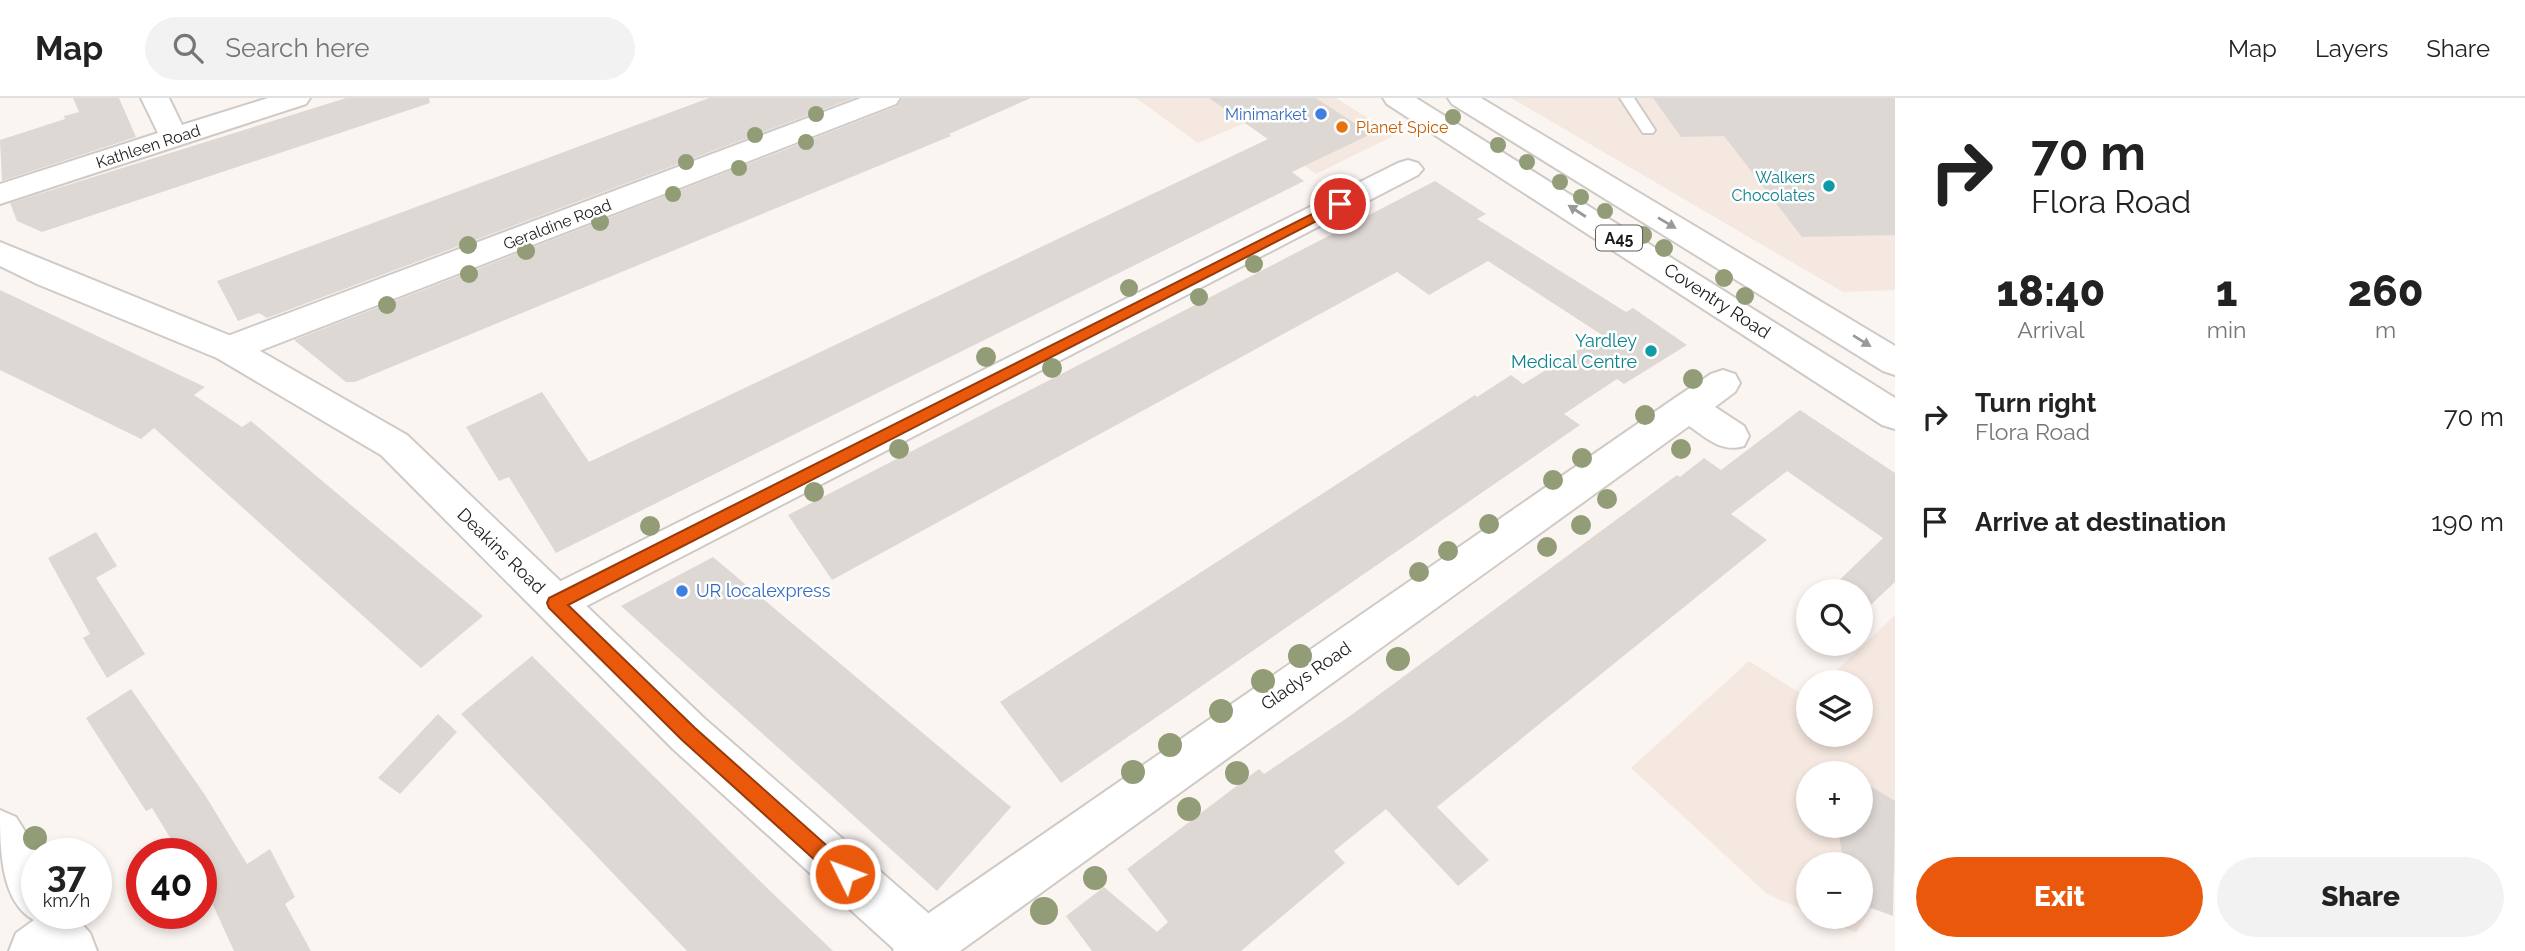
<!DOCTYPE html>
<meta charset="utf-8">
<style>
:root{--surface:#fff;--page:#f2f2f2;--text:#222;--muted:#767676;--line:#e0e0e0;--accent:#ea580c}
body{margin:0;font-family:Raleway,sans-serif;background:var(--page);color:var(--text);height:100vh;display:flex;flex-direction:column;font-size:26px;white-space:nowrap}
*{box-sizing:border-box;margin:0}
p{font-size:23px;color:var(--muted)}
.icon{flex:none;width:38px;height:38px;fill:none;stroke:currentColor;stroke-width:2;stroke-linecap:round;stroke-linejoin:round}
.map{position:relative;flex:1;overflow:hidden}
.details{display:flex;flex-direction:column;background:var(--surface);width:630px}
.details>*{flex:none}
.hud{background:#fff;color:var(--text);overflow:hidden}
.fabs{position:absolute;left:1796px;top:481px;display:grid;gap:14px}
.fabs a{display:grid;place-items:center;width:77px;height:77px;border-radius:50%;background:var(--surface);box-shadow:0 4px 10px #0003;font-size:35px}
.speed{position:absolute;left:21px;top:740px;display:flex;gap:14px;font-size:35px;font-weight:700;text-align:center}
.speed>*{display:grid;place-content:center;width:91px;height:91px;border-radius:50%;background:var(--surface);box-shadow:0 4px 10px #0003;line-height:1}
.speed small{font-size:18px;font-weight:400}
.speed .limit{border:10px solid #d22;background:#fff;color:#111}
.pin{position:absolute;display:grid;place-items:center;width:60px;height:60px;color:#fff;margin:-30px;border:4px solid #fff;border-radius:50%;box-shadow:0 2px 7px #0007}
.me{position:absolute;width:77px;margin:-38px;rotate:312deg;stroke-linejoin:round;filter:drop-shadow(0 0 5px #0008)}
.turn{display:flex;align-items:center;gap:24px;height:147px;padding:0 21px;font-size:32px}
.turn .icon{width:91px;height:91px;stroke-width:2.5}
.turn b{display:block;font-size:49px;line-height:60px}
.eta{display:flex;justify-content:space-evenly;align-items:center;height:119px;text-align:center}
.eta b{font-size:42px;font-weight:800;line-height:49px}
.cta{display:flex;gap:14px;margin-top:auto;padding:14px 21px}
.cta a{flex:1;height:80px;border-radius:42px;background:var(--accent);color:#fff;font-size:28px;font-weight:800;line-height:80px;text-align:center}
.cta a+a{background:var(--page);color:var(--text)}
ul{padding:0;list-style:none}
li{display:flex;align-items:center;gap:21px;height:105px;padding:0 21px}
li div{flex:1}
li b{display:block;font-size:26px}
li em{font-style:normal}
header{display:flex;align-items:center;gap:42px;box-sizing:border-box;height:98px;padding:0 35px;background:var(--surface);border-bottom:2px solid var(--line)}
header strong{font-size:33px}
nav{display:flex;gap:38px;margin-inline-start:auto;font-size:24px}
.search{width:490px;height:63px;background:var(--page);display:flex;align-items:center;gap:18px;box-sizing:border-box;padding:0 24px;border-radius:38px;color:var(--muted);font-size:26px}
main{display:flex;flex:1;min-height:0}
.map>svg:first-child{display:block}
</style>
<header>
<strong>Map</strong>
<div class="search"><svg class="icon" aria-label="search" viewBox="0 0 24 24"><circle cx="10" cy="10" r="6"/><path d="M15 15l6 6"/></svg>Search here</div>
<nav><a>Map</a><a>Layers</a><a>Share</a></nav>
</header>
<main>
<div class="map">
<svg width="1895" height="853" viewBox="0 0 1895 853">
<rect width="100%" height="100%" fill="#fbf5f2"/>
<g fill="#f5e8e0" fill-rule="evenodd">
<polygon points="1136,0 1336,0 1395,37 1316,76 1245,25 1198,45"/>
<polygon points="1511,0 1895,0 1895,192 1843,194"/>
<path d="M1895 517V776L1856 835 1820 819H1860V766H1808V814L1767 796 1631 670 1749 563 1808 600V637H1860V584H1824ZM1808 676H1860V728H1808Z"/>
</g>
<g fill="#ded8d5">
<polygon points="73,0 119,0 136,39 2,83 0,42 65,21 64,18 79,14"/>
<polygon points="346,0 429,0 430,5 42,134 17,123 10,105"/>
<polygon points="709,0 854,0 267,220 259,215 238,223 217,183"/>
<polygon points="903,0 1031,0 949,36 951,38 355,284 346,284 294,242 897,8"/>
<polygon points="1209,0 1316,0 1371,36 1292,74 1304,83 556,455 509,379 499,383 466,329 542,294 589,364 1268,41"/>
<polygon points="1653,0 1895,0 1895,137 1802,139 1724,38 1681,39"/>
<polygon points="1435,83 1486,116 1477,121 1626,214 1633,210 1687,247 1624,286 1617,281 1564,316 1580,327 1061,685 1000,604 1475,297 1477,299 1511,277 1523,286 1602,237 1488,163 1429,197 1397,174 832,482 788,417"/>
<polygon points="0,192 205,289 194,297 242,329 251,323 483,518 421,570 154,330 141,341 0,272"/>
<polygon points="1800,312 1895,375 1895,484 1860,517 1860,494 1827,494 1883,440 1787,373 1731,416 1767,442 1437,709 1489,762 1458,788 1386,711 1334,753 1345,765 1241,853 1092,853 1066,818 1104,789 1157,834 1168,824 1127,771 1259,671 1264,676 1350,618 1677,377 1680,379 1704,360 1721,372"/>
<polygon points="96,434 117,468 96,480 145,556 107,580 83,540 90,536 48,460"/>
<polygon points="713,459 1011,709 937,793 621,508"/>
<polygon points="532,558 766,789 833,853 687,853 461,616"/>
<polygon points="131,591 205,697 247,766 270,751 295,799 285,806 311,853 234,853 201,781 201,756 180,756 152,710 146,713 86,620"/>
<polygon points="438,616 457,634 400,696 378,680"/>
<polygon points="1860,682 1895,703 1893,818 1860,806 1860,766 1843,766 1838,728 1860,728"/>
</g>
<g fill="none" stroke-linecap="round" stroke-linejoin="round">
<g stroke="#cfcac6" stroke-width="4">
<polygon id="service" points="1620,0 1634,0 1655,32 1653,35 1643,35"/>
</g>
<g stroke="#cfcac6" stroke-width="4">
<g id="minor">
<polygon points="141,0 169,0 182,27 268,0 310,0 306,6 0,106 0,86 158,35"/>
<polygon points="861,0 900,0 896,6 241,260 229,263 217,260 212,251 217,242"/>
<polygon points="1408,62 1418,65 1423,71 1418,77 569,517 555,522 541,517 535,505 541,493 1398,65"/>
<path d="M1723 272 1735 276 1740 285 1735 294 1715 309 1744 328 1749 338 1744 348C1721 355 1707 340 1689 328L960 853H893L900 835 1675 300 1711 276Z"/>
<path d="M0 712 16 719 39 756 37 816 74 817 90 835 97 853H9L16 835 34 822C0 804 0 749 0 712Z"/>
</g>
</g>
<g stroke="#cfcac6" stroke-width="4">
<polygon id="tertiary" points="0,144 241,242 407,337 705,621 951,835 958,853 896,853 673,651 381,357 217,260 37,186 0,168"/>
</g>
<g stroke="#cfcac6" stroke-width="4">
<g id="trunk">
<polygon points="1383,0 1416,0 1895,300 1895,331 1882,327 1387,6"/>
<polygon points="1448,0 1481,0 1895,248 1895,277 1883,273 1452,6"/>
</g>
</g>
<use href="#service" fill="#fff" fill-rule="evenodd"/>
<use href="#minor" fill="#fff" fill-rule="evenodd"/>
<use href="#tertiary" fill="#fff" fill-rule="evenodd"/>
<use href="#trunk" fill="#fff" fill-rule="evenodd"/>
</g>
<g fill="#929d77">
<circle cx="816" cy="16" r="8"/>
<circle cx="1453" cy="19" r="8"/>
<circle cx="755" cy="37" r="8"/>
<circle cx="806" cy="44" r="8"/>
<circle cx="1498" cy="47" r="8"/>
<circle cx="686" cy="64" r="8"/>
<circle cx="1527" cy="64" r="8"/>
<circle cx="739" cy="70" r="8"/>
<circle cx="1560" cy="84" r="8"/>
<circle cx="673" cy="96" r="8"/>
<circle cx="1581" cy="99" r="8"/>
<circle cx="1605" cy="113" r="8"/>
<circle cx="600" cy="124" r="9"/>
<circle cx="1643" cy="137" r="9"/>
<circle cx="468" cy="147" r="9"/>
<circle cx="1664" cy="150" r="9"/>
<circle cx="526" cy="153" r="9"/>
<circle cx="1254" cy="166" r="9"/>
<circle cx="469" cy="176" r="9"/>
<circle cx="1724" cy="180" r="9"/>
<circle cx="1129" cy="190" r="9"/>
<circle cx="1745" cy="198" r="9"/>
<circle cx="1199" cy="199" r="9"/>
<circle cx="387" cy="207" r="9"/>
<circle cx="986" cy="259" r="10"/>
<circle cx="1052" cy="270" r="10"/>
<circle cx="1693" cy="281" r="10"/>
<circle cx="1645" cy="317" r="10"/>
<circle cx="899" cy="351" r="10"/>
<circle cx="1681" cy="351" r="10"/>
<circle cx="1582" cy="360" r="10"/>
<circle cx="1553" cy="382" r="10"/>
<circle cx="814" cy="394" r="10"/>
<circle cx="1607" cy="401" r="10"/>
<circle cx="1489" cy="426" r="10"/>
<circle cx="1581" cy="427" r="10"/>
<circle cx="650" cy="428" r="10"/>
<circle cx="1547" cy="449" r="10"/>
<circle cx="1448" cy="453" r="10"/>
<circle cx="1419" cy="474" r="10"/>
<circle cx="1300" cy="558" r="12"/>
<circle cx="1398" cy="561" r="12"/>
<circle cx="1263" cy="583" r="12"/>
<circle cx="1221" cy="613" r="12"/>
<circle cx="1170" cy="647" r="12"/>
<circle cx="1133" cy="674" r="12"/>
<circle cx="1237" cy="675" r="12"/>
<circle cx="1189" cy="711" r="12"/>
<circle cx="35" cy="740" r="12"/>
<circle cx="1095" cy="780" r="12"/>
<circle cx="1044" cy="813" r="14"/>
</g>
<defs><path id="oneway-solid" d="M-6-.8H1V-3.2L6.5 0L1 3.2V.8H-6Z" transform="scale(1.75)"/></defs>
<g fill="#9a9998">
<use href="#oneway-solid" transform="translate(1577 113) rotate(-147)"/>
<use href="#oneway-solid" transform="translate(1667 125) rotate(31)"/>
<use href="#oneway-solid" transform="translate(1862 243) rotate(32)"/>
</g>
<polygon fill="#ea580c" stroke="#983908" stroke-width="2" points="1340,102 1344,103 1344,109 568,507 695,630 852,770 855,776 852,783 845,786 838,783 682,642 549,510 547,505 549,500"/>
<g fill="#3f7fe0" stroke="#fff" stroke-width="2.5">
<circle cx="1321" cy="16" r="7"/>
<circle cx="682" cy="493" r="7"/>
</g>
<circle fill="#e8710a" stroke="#fff" stroke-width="2.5" cx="1342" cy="29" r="7"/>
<g fill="#0f9aa8" stroke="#fff" stroke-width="2.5">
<circle cx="1829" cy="88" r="7"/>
<circle cx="1651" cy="253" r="7"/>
</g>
<g text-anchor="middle" stroke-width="5" stroke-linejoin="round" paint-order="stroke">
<g font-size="16" fill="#366cbe" stroke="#fff" text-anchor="end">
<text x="1307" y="22">Minimarket</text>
</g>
<g font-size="16" fill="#c56008" stroke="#fff" text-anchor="start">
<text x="1356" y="35">Planet Spice</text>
</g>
<g font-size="16" fill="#1e1c1a" stroke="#fff">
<text transform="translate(148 48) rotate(-18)" y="6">Kathleen Road</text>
<text transform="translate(557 126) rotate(-21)" y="6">Geraldine Road</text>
</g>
<g font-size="16" fill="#0d838f" stroke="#fff" text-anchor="end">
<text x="1815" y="85">Walkers<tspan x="1815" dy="18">Chocolates</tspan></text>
</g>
<rect fill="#fff" stroke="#62605f" stroke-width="2" x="1596" y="127.5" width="46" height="25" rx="5"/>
<g font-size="16" font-weight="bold" fill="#1e1c1a">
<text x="1619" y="146">A45</text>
</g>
<g font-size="18" fill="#1e1c1a" stroke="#fff">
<text transform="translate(1717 203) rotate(33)" y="6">Coventry Road</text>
<text transform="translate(501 453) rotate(44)" y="6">Deakins Road</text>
<text transform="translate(1306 578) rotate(-35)" y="6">Gladys Road</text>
</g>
<g font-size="18" fill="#0d838f" stroke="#fff" text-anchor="end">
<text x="1637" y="249">Yardley<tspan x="1637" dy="21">Medical Centre</tspan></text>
</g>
<g font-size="18" fill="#366cbe" stroke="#fff" text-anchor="start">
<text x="696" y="499">UR localexpress</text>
</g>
</g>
</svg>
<div class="fabs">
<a><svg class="icon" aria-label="search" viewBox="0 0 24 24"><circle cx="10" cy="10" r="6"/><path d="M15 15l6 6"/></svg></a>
<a><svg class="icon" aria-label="layers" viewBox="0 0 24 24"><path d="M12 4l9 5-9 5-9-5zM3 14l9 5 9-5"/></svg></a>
<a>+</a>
<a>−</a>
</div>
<div class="speed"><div>37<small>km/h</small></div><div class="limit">40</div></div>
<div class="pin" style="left:1340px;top:106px;background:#d93025"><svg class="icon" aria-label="arrive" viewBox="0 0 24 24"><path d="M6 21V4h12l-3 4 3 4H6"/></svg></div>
<svg class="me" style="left:845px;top:776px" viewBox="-20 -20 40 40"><circle r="17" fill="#ea580c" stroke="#fff" stroke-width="3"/><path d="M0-11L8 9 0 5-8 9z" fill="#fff"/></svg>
</div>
<section class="details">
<div class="hud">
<div class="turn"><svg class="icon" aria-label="right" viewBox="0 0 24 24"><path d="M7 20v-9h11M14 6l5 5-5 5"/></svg><div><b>70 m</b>Flora Road</div></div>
</div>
<div class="eta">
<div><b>18:40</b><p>Arrival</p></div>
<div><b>1</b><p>min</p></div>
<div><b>260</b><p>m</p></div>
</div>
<ul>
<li><svg class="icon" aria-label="right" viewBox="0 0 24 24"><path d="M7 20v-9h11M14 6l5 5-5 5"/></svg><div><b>Turn right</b><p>Flora Road</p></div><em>70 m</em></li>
<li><svg class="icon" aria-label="arrive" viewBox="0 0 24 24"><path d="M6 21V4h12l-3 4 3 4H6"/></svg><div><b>Arrive at destination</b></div><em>190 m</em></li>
</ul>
<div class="cta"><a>Exit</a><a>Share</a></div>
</section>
</main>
